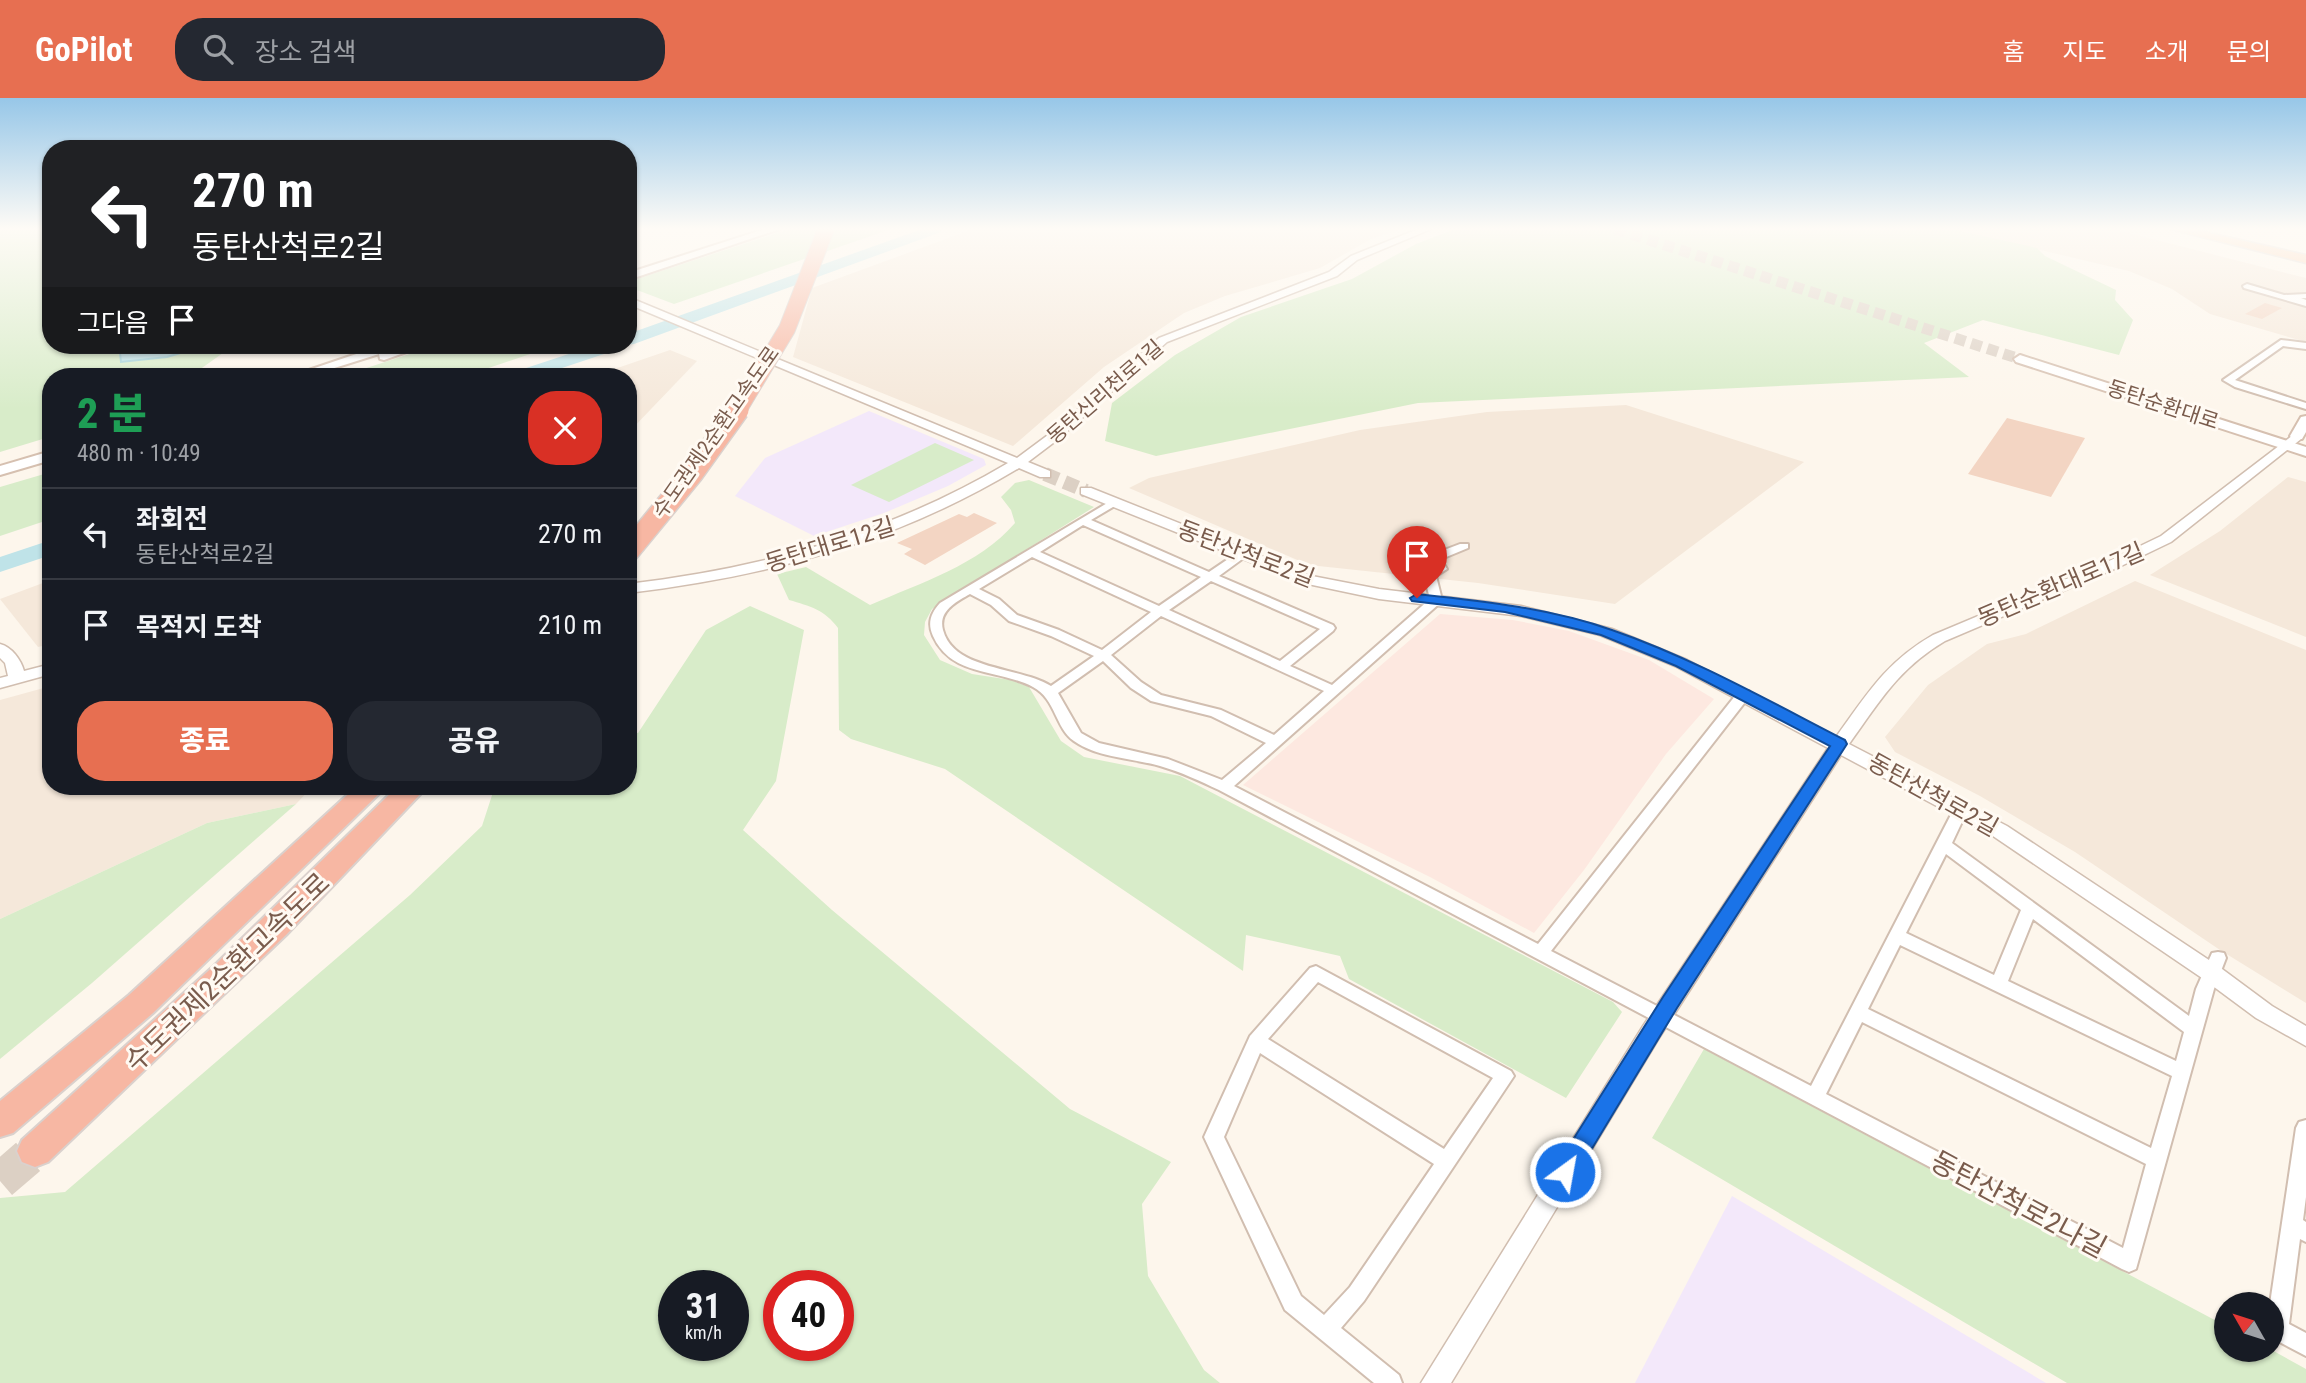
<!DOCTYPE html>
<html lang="ko">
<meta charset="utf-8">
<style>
:root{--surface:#171b24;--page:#242831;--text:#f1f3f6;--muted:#9ea1a6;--line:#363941;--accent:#e76f51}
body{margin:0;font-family:"Roboto Condensed","Noto Sans KR",sans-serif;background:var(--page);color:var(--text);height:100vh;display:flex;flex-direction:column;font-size:26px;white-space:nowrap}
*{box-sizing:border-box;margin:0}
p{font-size:23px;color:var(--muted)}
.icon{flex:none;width:38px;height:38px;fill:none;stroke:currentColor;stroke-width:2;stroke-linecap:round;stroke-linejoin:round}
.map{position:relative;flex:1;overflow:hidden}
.details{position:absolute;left:42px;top:270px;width:595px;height:427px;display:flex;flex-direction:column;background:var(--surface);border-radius:28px;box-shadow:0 2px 5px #0004}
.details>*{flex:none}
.top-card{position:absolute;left:42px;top:42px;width:595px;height:214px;border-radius:28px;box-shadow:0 2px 5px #0004;background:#202124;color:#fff;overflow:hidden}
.needle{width:46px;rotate:309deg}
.fabs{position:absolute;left:2214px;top:1194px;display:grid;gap:14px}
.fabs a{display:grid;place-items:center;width:70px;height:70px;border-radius:50%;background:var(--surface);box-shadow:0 2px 5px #0004;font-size:35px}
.speed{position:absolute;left:658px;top:1172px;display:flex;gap:14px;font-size:35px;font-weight:700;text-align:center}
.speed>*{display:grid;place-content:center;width:91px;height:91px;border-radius:50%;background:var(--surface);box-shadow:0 2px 5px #0004;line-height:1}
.speed small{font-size:18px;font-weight:400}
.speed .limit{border:10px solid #d22;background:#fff;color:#111}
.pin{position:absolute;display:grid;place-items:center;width:60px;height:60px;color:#fff;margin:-72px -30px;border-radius:50% 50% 50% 0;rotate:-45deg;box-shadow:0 0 7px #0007}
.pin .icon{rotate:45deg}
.me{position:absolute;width:77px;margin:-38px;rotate:32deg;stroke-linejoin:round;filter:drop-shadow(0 0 5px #0008)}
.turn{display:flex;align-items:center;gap:24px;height:147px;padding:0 35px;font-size:32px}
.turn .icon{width:91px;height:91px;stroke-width:2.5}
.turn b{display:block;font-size:49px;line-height:60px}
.then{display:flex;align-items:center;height:66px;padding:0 35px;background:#0003;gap:14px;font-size:26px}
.round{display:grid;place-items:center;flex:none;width:74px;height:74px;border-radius:28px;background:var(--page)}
.summary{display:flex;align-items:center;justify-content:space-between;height:119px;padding:0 35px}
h1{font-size:42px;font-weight:800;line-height:52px;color:#1e9e55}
.action{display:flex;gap:14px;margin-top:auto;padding:14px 35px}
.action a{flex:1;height:80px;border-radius:28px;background:var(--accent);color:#fff;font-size:28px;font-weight:800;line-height:80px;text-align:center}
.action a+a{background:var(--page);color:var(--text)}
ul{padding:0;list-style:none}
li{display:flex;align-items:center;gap:21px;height:91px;padding:0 35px;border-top:2px solid var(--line)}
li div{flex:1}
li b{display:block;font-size:26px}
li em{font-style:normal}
header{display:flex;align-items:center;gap:42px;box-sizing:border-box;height:98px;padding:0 35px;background:var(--accent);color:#fff}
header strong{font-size:33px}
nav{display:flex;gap:38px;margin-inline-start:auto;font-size:24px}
.search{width:490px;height:63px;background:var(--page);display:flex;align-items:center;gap:18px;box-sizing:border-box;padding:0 24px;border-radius:28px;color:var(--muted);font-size:26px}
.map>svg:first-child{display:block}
</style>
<header>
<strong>GoPilot</strong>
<div class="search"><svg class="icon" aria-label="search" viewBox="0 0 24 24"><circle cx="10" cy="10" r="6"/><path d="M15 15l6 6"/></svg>장소 검색</div>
<nav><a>홈</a><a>지도</a><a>소개</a><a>문의</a></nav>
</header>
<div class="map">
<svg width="2306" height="1285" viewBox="0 0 2306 1285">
<rect width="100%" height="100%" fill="#fdf6ec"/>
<g fill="#f5e8da">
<polygon points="973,131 1402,131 1371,141 1320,170 1225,198 1184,215 1104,269 1013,348 793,259 812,190"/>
<polygon points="1952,131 2113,131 2306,180 2306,244 2210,216 2172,191 2129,173"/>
<polygon points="670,252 697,263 628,335 628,278 594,278"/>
<polygon points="1626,307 1804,364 1615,506 1478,485 1309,467 1129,390 1149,380 1360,332 1487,314"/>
<polygon points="2288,379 2306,384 2306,539 2150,477 2220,433"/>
<polygon points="51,482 51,546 38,549 0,501"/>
<polygon points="2135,483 2306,552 2306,905 2220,852 2075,754 1980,698 1895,654 1885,639 1928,587 1987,546 2026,536"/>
<polygon points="51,588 51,688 313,688 296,706 207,725 0,821 0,602"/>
</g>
<polygon fill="#fde8e0" points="1440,516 1513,522 1569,533 1649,562 1714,601 1666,656 1584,772 1534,835 1430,779 1243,687"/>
<g fill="#f3e8fa">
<polygon points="869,313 984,361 986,367 948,388 884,415 814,438 735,398 765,360"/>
<polygon points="1732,1098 2046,1285 1635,1285"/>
</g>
<g fill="#d8ecc9" fill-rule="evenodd">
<polygon points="0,131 51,131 51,247 264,247 223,255 192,277 185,278 51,278 51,335 46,340 0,354"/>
<polygon points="789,131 891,131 674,206 629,189 634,182"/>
<polygon points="1455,131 1952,131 2037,150 2045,158 2116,192 2115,202 2133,222 2119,257 1983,222 1924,245 1969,279 1418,305 1156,358 1105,343 1112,305 1175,257 1241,219 1352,181 1416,146"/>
<polygon points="437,247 557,247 465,278 342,278"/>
<polygon points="935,345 974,362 889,404 851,387"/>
<polygon points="51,374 51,421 0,438 0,389"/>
<path d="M1029 382 1094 409 932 511 925 524 924 537 940 562 972 576 1011 582 1029 589 1061 643 1084 659 1180 678 1613 904 1622 914 1566 1000 1349 881 1340 858 1246 837 1243 873 945 671 851 641 839 632 838 530C825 512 810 508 789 502L777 476 806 469 870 507C920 485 979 467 1015 425L1011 412 1001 399 1015 385Z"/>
<path d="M750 508 804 532 776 683 743 732 832 812 1070 1011 1171 1064 1142 1106 1148 1178 1204 1272 1220 1285H0V1100L65 1094 410 797 482 728 495 688H628V634L638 635 706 532ZM674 1188H733V1248H674ZM779 1188H838V1248H779Z"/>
<polygon points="296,706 92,885 0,961 0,821 207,725"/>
<polygon points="1704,951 2226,1228 2226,1251 2270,1251 2306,1271 2306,1285 2067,1285 1652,1040"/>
</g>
<polygon fill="#bfe3e8" stroke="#a5d3da" stroke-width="2" points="130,247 208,247 167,259 121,264 120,255"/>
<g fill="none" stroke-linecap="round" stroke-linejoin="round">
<g fill="#bfe3e8" fill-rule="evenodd">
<polygon points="922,131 943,131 941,134 634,246 626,247 628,247 628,236"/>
<polygon points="596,247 622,247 619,251 538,278 512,278 514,274"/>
<polygon points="51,442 51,457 0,474 0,459"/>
</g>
</g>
<g fill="#f3d5c3">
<polygon points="2265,205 2282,210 2262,221 2245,216"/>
<polygon points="2007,320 2085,340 2051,399 1968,376"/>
<polygon points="974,415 997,425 925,467 904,456 912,451 897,445 959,416 967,419"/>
</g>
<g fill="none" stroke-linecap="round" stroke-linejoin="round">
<polyline stroke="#dcd0c4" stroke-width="14" stroke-dasharray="14 7" stroke-linecap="butt" points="1045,376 1086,393"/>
<polyline stroke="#dcd0c4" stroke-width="11" stroke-dasharray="11 6" stroke-linecap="butt" points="1615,131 2020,261"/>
<polyline stroke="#dcd0c4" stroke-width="37" stroke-dasharray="37 18" stroke-linecap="butt" points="0,1083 35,1053"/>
<g stroke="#d1beb0" stroke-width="4">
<g id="minor">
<polygon points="2247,186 2284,197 2306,196 2306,200 2301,200 2306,202 2306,208 2244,190 2243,188"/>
<polygon points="2281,242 2306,245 2306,251 2283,248 2235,282 2306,305 2306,311 2235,289 2223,282"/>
<path d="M1114 401 1118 402V406L1091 422 1209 474 1237 455H1245V459L1219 478 1333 527 1335 530 1333 533 1290 568 1332 587 1430 501 1424 477 1418 476 1414 470 1392 468V464L1415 463 1460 446H1468V450L1439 462 1442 463 1447 471 1436 478 1442 502 1440 505 1234 688 1538 846 1739 593H1749L1751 596 1749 599 1551 853 1811 988 1956 707H1966L1968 711 1952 745 2189 918 2196 891 2212 855 2218 854 2224 855 2226 860 2214 891 2136 1171 2129 1174 2122 1171 1219 692C1200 683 1181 674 1160 668 1132 660 1098 660 1074 643 1055 630 1056 601 1033 589 999 571 951 579 933 538 927 525 931 515 940 505ZM1083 427 1201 479 1159 508 1040 454ZM1032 459 1151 514 1102 552 1059 532 1017 517 999 501 979 491ZM1425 467 1434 468V470H1426ZM1211 483 1320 531 1280 563 1169 512ZM970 496 991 507 1009 523 1051 538 1094 558 1051 588C1019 568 954 573 943 532 938 513 956 504 970 496ZM1161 518 1324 593 1274 637 1221 612 1161 597 1141 584 1111 557ZM1103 563 1131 590 1151 603 1211 618 1266 645 1222 682 1168 661 1099 645 1081 635 1058 595ZM1946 756 2021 812 1994 877 1906 835ZM2033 821 2184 934 2176 963 2008 883ZM1900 847 2172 978 2151 1050 1868 911ZM1862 924 2146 1066 2123 1150 1826 996Z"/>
<path d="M1316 868 1511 973 1514 978 1364 1203 1341 1230 1399 1277 1402 1285H1374L1285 1212 1204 1039 1250 938 1310 870ZM1318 884 1493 980 1444 1051 1268 941ZM1260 955 1434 1066 1350 1189 1324 1217 1301 1198 1224 1039Z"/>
<polygon points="2306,1022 2306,1099 2303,1122 2306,1124 2306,1144 2300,1141 2289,1226 2306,1235 2306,1258 2272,1240 2270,1206 2296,1030 2299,1024"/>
</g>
</g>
<g stroke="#d1beb0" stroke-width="3">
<g id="tertiary">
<path d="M1418 131H1431L1357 162 1337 178 1167 244 1061 339 1028 364 1050 373V379H1040L1019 370C896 444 770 478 628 495V486C764 470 890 435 1008 365L628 206V199L1017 360 1052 334 1159 240 1329 174 1351 158Z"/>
<path d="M2297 334 2303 338 2301 341 2171 444 2119 469 1945 543C1898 571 1880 603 1849 646L2007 728 2218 868 2272 908 2306 928V948L2256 920 2202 880 1993 738 1841 657 1659 940 1451 1285H1421L1643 928 1828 650 1675 568 1600 537 1521 518 1379 501 1303 485 1081 396V390H1091L1312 478 1379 491 1521 508 1612 531 1687 562 1836 639C1867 596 1886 564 1933 537L2109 463 2161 438Z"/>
<path d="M0 546C12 549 21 562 24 573L51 566V576L0 590V580L8 578 5 565 0 560Z"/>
</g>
</g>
<g stroke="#d6c0b0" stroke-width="4">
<g id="secondary">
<polygon points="765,131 780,131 628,182 628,175"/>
<polygon points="383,247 401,247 400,249 426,247 384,262 380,261 379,256 309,278 291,278"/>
<polygon points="2020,257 2306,349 2306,358 2016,264 2014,261"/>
<polygon points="2306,318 2306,334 2302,341 2292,341 2290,338 2301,319"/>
<polygon points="51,353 51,362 0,377 0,368"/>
</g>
</g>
<g stroke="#dad1cd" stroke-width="3">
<polygon id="trunk" points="2170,131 2192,131 2306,157 2306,165"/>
</g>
<g stroke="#dad1cd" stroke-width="4">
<g id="motorway">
<polygon points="357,688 387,688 153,915 13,1035 0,1039 0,1003 129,897"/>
<polygon points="398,688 428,688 286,837 48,1064 35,1069 22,1064 17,1053 22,1042 217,865"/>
</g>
</g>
<use href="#minor" fill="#fff" fill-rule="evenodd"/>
<use href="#tertiary" fill="#fff" fill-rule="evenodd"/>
<use href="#secondary" fill="#fff" fill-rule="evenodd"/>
<use href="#trunk" fill="#f9c8a4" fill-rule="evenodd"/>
<use href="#motorway" fill="#f7b7a3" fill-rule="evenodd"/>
<g stroke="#dad1cd" stroke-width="18" stroke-linecap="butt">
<polyline id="motorway-bridge-far1" points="737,314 787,231 826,131"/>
</g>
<g stroke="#dad1cd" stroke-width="24" stroke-linecap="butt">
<polyline id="motorway-bridge" points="628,454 692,376 738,312"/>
</g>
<use href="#motorway-bridge-far1" stroke="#f7b7a3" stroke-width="16"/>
<use href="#motorway-bridge" stroke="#f7b7a3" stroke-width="21"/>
</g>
<linearGradient id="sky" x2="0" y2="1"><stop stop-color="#97c7e8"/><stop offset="0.42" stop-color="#fefbf6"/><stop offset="1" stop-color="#fefbf6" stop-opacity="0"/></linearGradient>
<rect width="2306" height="311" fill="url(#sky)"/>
<path fill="#1a73e8" stroke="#114b97" stroke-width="2" d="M1417 496C1482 503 1550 510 1612 532 1693 560 1769 603 1845 642L1847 646 1677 910 1573 1082 1565 1085 1557 1082 1554 1074 1557 1067 1663 899 1830 648 1676 568 1601 537 1505 514 1412 503 1410 500Z"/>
<g text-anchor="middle" stroke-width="6" stroke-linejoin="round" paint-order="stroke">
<g font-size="21" fill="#7a5c4d" stroke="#fffaf3">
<text transform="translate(1105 294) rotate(-41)" y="7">동탄신리천로1길</text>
<text transform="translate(2163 307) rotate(18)" y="7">동탄순환대로</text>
<text transform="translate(716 334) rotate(-55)" y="7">수도권제2순환고속도로</text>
</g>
<g font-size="24" fill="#7a5c4d" stroke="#fffaf3">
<text transform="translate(830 447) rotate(-17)" y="8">동탄대로12길</text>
<text transform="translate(1246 456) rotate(21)" y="8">동탄산척로2길</text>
<text transform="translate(2061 487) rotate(-23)" y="8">동탄순환대로17길</text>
<text transform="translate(1933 697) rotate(29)" y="8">동탄산척로2길</text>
</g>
<g font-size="28" fill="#7a5c4d" stroke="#fffaf3">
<text transform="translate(227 874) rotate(-44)" y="10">수도권제2순환고속도로</text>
<text transform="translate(2019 1106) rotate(28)" y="10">동탄산척로2나길</text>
</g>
</g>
</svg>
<div class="fabs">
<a><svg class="needle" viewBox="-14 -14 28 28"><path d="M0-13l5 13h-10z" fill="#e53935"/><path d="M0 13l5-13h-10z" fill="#9ea1a6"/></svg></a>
</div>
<div class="speed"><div>31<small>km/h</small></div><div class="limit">40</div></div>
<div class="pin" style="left:1417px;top:500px;background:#d93025"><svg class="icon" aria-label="arrive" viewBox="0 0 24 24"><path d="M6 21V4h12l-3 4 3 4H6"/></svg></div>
<svg class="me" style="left:1565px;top:1074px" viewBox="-20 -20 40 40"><circle r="17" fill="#1a73e8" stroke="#fff" stroke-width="3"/><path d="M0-11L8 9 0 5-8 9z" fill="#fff"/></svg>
<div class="top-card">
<div class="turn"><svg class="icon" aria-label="left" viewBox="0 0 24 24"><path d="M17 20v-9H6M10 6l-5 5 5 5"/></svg><div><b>270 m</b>동탄산척로2길</div></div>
<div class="then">그다음<svg class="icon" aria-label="arrive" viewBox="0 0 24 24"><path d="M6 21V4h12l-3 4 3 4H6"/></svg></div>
</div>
<section class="details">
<div class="summary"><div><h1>2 분</h1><p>480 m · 10:49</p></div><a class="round" style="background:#d93025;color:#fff"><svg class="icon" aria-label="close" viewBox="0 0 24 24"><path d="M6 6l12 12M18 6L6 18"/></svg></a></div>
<ul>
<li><svg class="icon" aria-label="left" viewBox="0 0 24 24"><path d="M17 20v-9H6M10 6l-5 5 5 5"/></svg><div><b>좌회전</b><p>동탄산척로2길</p></div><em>270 m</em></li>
<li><svg class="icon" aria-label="arrive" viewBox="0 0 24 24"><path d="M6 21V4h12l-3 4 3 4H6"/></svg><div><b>목적지 도착</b></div><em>210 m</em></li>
</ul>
<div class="action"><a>종료</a><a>공유</a></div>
</section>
</div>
